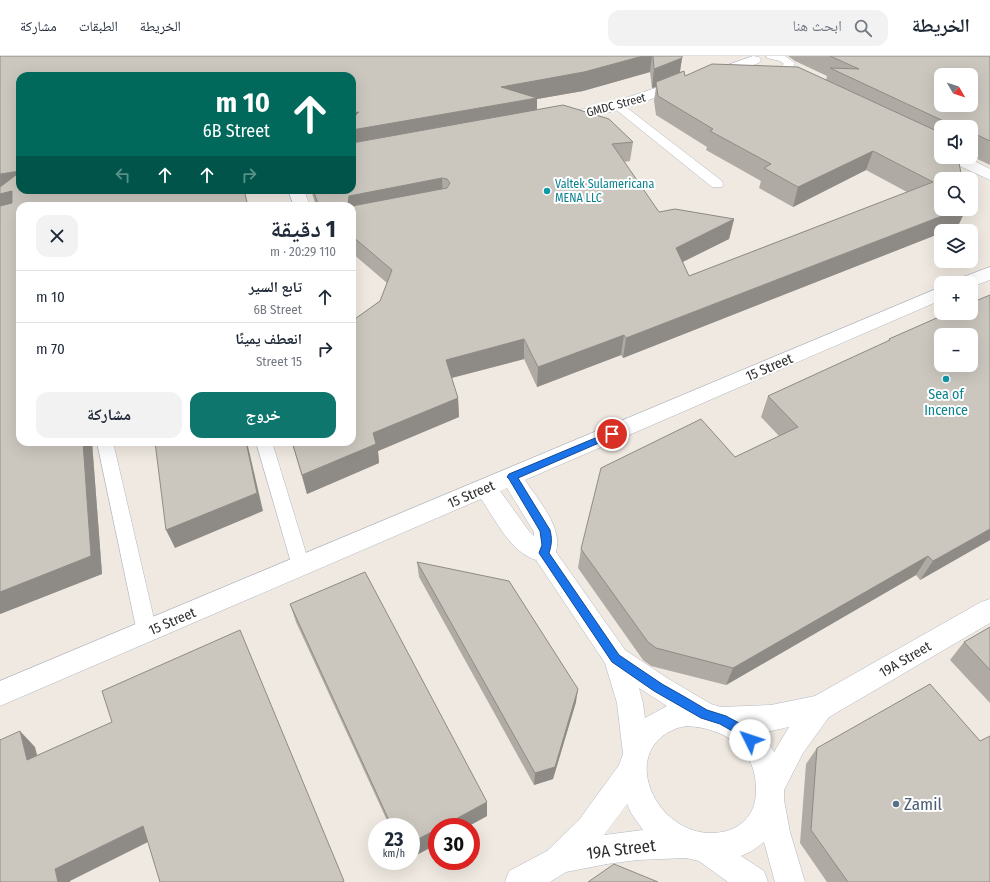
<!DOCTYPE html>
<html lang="ar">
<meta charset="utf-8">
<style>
:root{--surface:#fff;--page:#f2f2f3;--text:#1f2937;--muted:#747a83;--line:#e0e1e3;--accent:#0f766e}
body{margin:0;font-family:"Fira Sans Condensed","Noto Naskh Arabic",sans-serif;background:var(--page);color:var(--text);direction:rtl;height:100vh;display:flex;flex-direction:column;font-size:15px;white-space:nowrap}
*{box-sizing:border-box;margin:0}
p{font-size:13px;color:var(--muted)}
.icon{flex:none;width:22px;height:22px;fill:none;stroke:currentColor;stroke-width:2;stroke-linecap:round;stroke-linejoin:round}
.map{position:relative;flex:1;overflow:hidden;direction:ltr}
.drawer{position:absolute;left:16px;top:146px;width:340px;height:244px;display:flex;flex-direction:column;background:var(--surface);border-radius:12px;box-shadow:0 4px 16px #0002;direction:rtl}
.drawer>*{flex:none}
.top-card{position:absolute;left:16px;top:16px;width:340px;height:122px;border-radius:12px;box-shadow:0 4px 16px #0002;direction:rtl;background:#00695c;color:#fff;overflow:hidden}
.needle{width:26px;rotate:129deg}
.controls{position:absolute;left:934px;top:12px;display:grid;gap:8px}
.controls a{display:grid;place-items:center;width:44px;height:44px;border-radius:8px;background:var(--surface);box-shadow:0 4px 16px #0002;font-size:20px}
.speed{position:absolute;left:368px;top:762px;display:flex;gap:8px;font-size:20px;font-weight:700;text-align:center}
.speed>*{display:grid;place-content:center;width:52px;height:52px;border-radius:50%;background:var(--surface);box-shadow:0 4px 16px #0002;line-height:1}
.speed small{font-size:10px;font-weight:400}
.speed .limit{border:6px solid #d22;background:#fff;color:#111}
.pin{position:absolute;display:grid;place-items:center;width:34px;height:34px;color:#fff;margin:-17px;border:2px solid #fff;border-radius:50%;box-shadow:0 1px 4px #0007}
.me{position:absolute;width:44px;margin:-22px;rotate:311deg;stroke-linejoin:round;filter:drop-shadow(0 0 3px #0008)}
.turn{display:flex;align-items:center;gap:14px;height:84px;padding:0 20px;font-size:18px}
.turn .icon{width:52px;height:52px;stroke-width:2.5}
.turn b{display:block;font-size:28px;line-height:34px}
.lanes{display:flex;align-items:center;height:38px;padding:0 20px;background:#0003;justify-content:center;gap:20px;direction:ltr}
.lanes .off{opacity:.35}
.round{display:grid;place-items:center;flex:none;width:42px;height:42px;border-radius:12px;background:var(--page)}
.headline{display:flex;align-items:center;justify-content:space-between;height:68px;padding:0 20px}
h1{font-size:24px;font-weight:700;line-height:30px}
.action{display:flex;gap:8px;margin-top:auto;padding:8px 20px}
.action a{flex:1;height:46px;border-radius:12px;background:var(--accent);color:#fff;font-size:16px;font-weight:700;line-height:46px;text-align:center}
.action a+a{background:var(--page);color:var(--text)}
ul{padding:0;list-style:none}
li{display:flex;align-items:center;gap:12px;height:52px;padding:0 20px;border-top:1px solid var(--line)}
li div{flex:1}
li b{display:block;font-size:15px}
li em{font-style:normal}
header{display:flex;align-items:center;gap:24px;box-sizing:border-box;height:56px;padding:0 20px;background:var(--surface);border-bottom:1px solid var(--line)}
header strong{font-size:19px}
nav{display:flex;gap:22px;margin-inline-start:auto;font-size:14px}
.search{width:280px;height:36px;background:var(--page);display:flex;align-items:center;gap:10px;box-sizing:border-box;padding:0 14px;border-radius:12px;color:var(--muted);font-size:15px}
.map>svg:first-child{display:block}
</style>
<header>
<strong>الخريطة</strong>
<div class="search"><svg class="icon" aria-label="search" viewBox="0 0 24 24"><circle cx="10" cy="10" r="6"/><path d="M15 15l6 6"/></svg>ابحث هنا</div>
<nav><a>الخريطة</a><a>الطبقات</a><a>مشاركة</a></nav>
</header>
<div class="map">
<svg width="990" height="826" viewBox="0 0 990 826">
<rect width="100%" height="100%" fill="#efe9e1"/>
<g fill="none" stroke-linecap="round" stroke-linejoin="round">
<g stroke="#b4b7c1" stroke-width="1">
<g id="lane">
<polygon points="766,0 785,0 795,7 793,12 779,20 773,17 784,8 780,5 767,2"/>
<polygon points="618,47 622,48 722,125 723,128 722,131 712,131 614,52 612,50 614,48"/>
<polygon points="97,386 113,386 157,576 154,582 147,585 140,582 137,576"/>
<polygon points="256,386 272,386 310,510 308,515 301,518 294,515 292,510"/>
</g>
</g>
<g stroke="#b4b7c1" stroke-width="1">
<g id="street">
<polygon points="753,0 759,1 761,4 759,7 713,23 708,22 706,19 708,16"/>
<polygon points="682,23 687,24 689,27 687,30 627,52 560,68 555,66 552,63 555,60 617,45"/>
<polygon points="945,101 966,101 990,113 990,124 947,104"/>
<polygon points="288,134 304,134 310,150 294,150"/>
<polygon points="990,211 990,224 971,231 971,227 956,227 958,223"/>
<path d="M941 231V244L525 424C538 444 563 471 556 496L625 594 667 622 711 648 721 651 771 649 815 640 981 546 990 543V567L829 661 803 697 784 734V744L790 776 805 826H775L764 786 752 795 741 800 764 815 768 826H728L699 805 686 802 638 804 607 808 566 816 550 826H505L509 815 547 795 579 764 619 709 623 698 617 647 605 607 536 504C510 496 496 464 481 443L0 650V625ZM507 432 534 476V480L529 475 500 435ZM639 632 667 650 645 662 643 647ZM687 670C725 672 757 693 756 735 756 747 752 759 742 767 733 774 725 776 714 777 657 780 617 697 675 673 679 671 683 671 687 670ZM789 671 774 696 761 675H771ZM627 748 631 757 643 774 604 779Z"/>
</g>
</g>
<use href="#lane" fill="#fff" fill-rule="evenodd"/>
<use href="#street" fill="#fff" fill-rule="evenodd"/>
</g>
<g fill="#afaba4" fill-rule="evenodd">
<path d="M0 0H682V2L680 16 684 15 685 20 712 8 798 11 826 24 827 20 795 5 788 0H990V109L971 100V71H941V101H958L962 123H941V153H966L958 170 945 175H941V177L623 302 621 299 537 331 524 303 452 322 458 342 459 361 378 395 379 407 307 438 292 386H352V265L380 245 387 227 352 197V150H316L311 134H352V20H20V134H244L248 150H20V386H92L102 518 0 558ZM650 16 652 32 656 31 654 45 656 59 707 91 706 94 761 125 759 132 793 151 866 114 907 136 689 220 683 206 729 183 734 163 675 153 659 156 624 106 630 105 633 86 609 63 563 49 537 54V43L583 35ZM941 19H971V49H941Z"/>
<polygon points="948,257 990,484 920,524 916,519 726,629 651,610 643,604 578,512 581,493 735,401 779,380 761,361 768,340 887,286 889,283"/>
<polygon points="417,506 576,646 553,723 534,729 419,521"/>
<polygon points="290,548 487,760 467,771 437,771 437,788 411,802 411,771 390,771 296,566"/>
<polygon points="990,571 990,647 950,604 964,586"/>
<polygon points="817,692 990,826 827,826 800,787 806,708"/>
</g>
<g fill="#8e8b86">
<polygon points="643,0 652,0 650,16 583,35 537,43 537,61 352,93 352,57 501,31"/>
<polygon points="682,2 679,21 656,26 656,31 652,32 654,13"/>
<polygon points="873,95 866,114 793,151 798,131"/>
<polygon points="20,115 20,153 0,160 0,118"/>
<polygon points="442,122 443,142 348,150 349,140"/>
<polygon points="960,153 966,153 958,170 945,175 941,175 941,177 623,302 626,282"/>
<polygon points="734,163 729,183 672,211 676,192"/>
<polygon points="624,279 621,299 537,331 538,311"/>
<polygon points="524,283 524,303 447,323 446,304"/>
<polygon points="458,342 459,361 378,395 379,407 307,438 302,419 373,377"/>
<polygon points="83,386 92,386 102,518 0,558 0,536"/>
<polygon points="246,386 247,386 263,455 175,492 166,474"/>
<polygon points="990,473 990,484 920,524 933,505"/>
<polygon points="928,500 916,519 726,629 733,612"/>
<polygon points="578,633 576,646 553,723 534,729 535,717"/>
<polygon points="20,675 35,691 42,718 27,704"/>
<polygon points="487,746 487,760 467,771 441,771"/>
<polygon points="143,770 154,783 70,825 70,826 58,826 55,813"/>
<polygon points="437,773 437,788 411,802 411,787"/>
</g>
<g fill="#cbc7bf" stroke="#8e8b86" fill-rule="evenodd">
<polygon points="0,0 643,0 584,16 501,31 537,42 352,74 352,63 359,56 352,57 352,20 20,20 20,115 0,118"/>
<polygon points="653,0 682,0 682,2 654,13"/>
<path d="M830 0H990V85L971 76V71H960L953 68V71H950V68L830 12 859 13ZM941 19H971V49H941Z"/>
<polygon points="712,8 798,11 941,77 941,101 958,101 962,123 941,123 941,153 960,153 626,282 624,279 538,311 524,283 446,304 458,342 373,377 376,388 302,419 292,386 352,386 352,265 380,245 392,214 352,180 352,150 447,132 450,127 447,123 442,122 349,140 348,149 349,150 319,150 313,134 352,134 352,87 563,49 609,63 633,86 612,88 659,156 675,153 734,163 676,192 689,220 933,126 873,95 798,131 764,112 771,108 710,75 713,73 658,40 656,26 684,15 685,20"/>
<polygon points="20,116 20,134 244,134 248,150 20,150 20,386 83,386 91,500 0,536 0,150 12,147 12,135 0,138 0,131"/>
<path d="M990 239V473L933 505 928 500 733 612 656 592 648 586 581 493 601 412 701 363 735 401 798 371 768 340 890 284 889 283 948 257H971V247ZM941 279H971V309H941Z"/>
<polygon points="155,386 246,386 257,437 166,474"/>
<polygon points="417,506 509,525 578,633 555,711 535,717"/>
<polygon points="365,516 487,746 441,771 437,771 437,773 411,787 411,771 392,771 290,548"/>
<polygon points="990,571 990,614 964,586"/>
<polygon points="240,574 344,825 342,826 160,826 143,770 55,813 58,826 0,826 0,684 20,675 27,704 112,666 102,635"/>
<polygon points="930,628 980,685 990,680 990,826 848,826 811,774 817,692"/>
<polygon points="614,808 658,826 588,826"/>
</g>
<path fill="#1a73e8" stroke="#114b97" d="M612 375 617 378 615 380 518 422 550 474C552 482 552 488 549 497L619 599 662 628 685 641 707 654 726 660 741 668 754 680 756 684 754 687 750 689 746 687 734 676 720 668 701 662 654 635 612 606 539 497 542 489 540 475 509 423 507 421 509 418Z"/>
<g fill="#0f9aa8" stroke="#fff" stroke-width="1.5">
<circle cx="547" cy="135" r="4"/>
<circle cx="946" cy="323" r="4"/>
</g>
<circle fill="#5c6f8a" stroke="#fff" stroke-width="1.5" cx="896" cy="748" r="4"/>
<g text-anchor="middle" stroke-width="4" stroke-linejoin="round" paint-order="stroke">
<g font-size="12" fill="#2e2e2e" stroke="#fff">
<text transform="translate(616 49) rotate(-15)" y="4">GMDC Street</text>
</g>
<g font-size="12" fill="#0d838f" stroke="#fff" text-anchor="start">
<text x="555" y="132">Valtek Sulamericana<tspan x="555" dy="14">MENA LLC</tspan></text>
</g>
<g font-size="14" fill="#2e2e2e" stroke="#fff">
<text transform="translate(769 311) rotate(-23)" y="5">15 Street</text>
<text transform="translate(471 438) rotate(-23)" y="5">15 Street</text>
<text transform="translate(172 565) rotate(-23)" y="5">15 Street</text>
<text transform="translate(905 603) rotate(-30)" y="5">19A Street</text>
</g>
<g font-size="14" fill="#0d838f" stroke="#fff">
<text x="946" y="343">Sea of<tspan x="946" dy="16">Incence</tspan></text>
</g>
<g font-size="17" fill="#4e5e75" stroke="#fff" text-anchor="start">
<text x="904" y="754">Zamil</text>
</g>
<g font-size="17" fill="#2e2e2e" stroke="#fff">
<text transform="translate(621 793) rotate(-7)" y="6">19A Street</text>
</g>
</g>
</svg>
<div class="controls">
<a><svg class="needle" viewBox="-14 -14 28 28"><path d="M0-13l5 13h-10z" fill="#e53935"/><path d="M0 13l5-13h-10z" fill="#747a83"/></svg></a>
<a><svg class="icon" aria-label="sound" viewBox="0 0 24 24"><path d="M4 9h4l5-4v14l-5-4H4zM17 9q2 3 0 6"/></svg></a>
<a><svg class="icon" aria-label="search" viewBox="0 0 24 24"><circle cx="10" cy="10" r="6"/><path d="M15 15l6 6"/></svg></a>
<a><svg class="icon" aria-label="layers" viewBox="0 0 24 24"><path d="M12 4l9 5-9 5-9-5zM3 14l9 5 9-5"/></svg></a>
<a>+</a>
<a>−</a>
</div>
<div class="speed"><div>23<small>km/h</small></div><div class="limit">30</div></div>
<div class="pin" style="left:612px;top:378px;background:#d93025"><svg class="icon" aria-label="arrive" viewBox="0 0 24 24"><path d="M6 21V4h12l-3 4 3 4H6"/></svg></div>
<svg class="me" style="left:750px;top:684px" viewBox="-20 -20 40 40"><circle r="19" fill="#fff"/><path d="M0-13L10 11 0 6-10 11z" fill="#1a73e8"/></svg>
<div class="top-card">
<div class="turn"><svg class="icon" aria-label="ahead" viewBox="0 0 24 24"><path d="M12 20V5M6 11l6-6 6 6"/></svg><div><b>10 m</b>6B Street</div></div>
<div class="lanes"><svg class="icon off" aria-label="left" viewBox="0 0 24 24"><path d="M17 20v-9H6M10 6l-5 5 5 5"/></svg><svg class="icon" aria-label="ahead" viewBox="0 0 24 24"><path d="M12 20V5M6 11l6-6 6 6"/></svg><svg class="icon" aria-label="ahead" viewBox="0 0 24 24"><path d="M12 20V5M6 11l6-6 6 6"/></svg><svg class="icon off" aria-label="right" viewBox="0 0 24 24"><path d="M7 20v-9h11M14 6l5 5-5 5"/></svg></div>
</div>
<section class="drawer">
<div class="headline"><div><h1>1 دقيقة</h1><p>110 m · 20:29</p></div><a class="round"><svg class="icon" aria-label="close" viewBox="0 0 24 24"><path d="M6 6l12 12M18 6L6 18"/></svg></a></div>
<ul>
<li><svg class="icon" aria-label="ahead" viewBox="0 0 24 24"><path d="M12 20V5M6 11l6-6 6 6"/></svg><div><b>تابع السير</b><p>6B Street</p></div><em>10 m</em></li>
<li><svg class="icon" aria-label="right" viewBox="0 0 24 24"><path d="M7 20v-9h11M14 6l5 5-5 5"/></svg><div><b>انعطف يمينًا</b><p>15 Street</p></div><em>70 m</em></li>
</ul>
<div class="action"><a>خروج</a><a>مشاركة</a></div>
</section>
</div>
